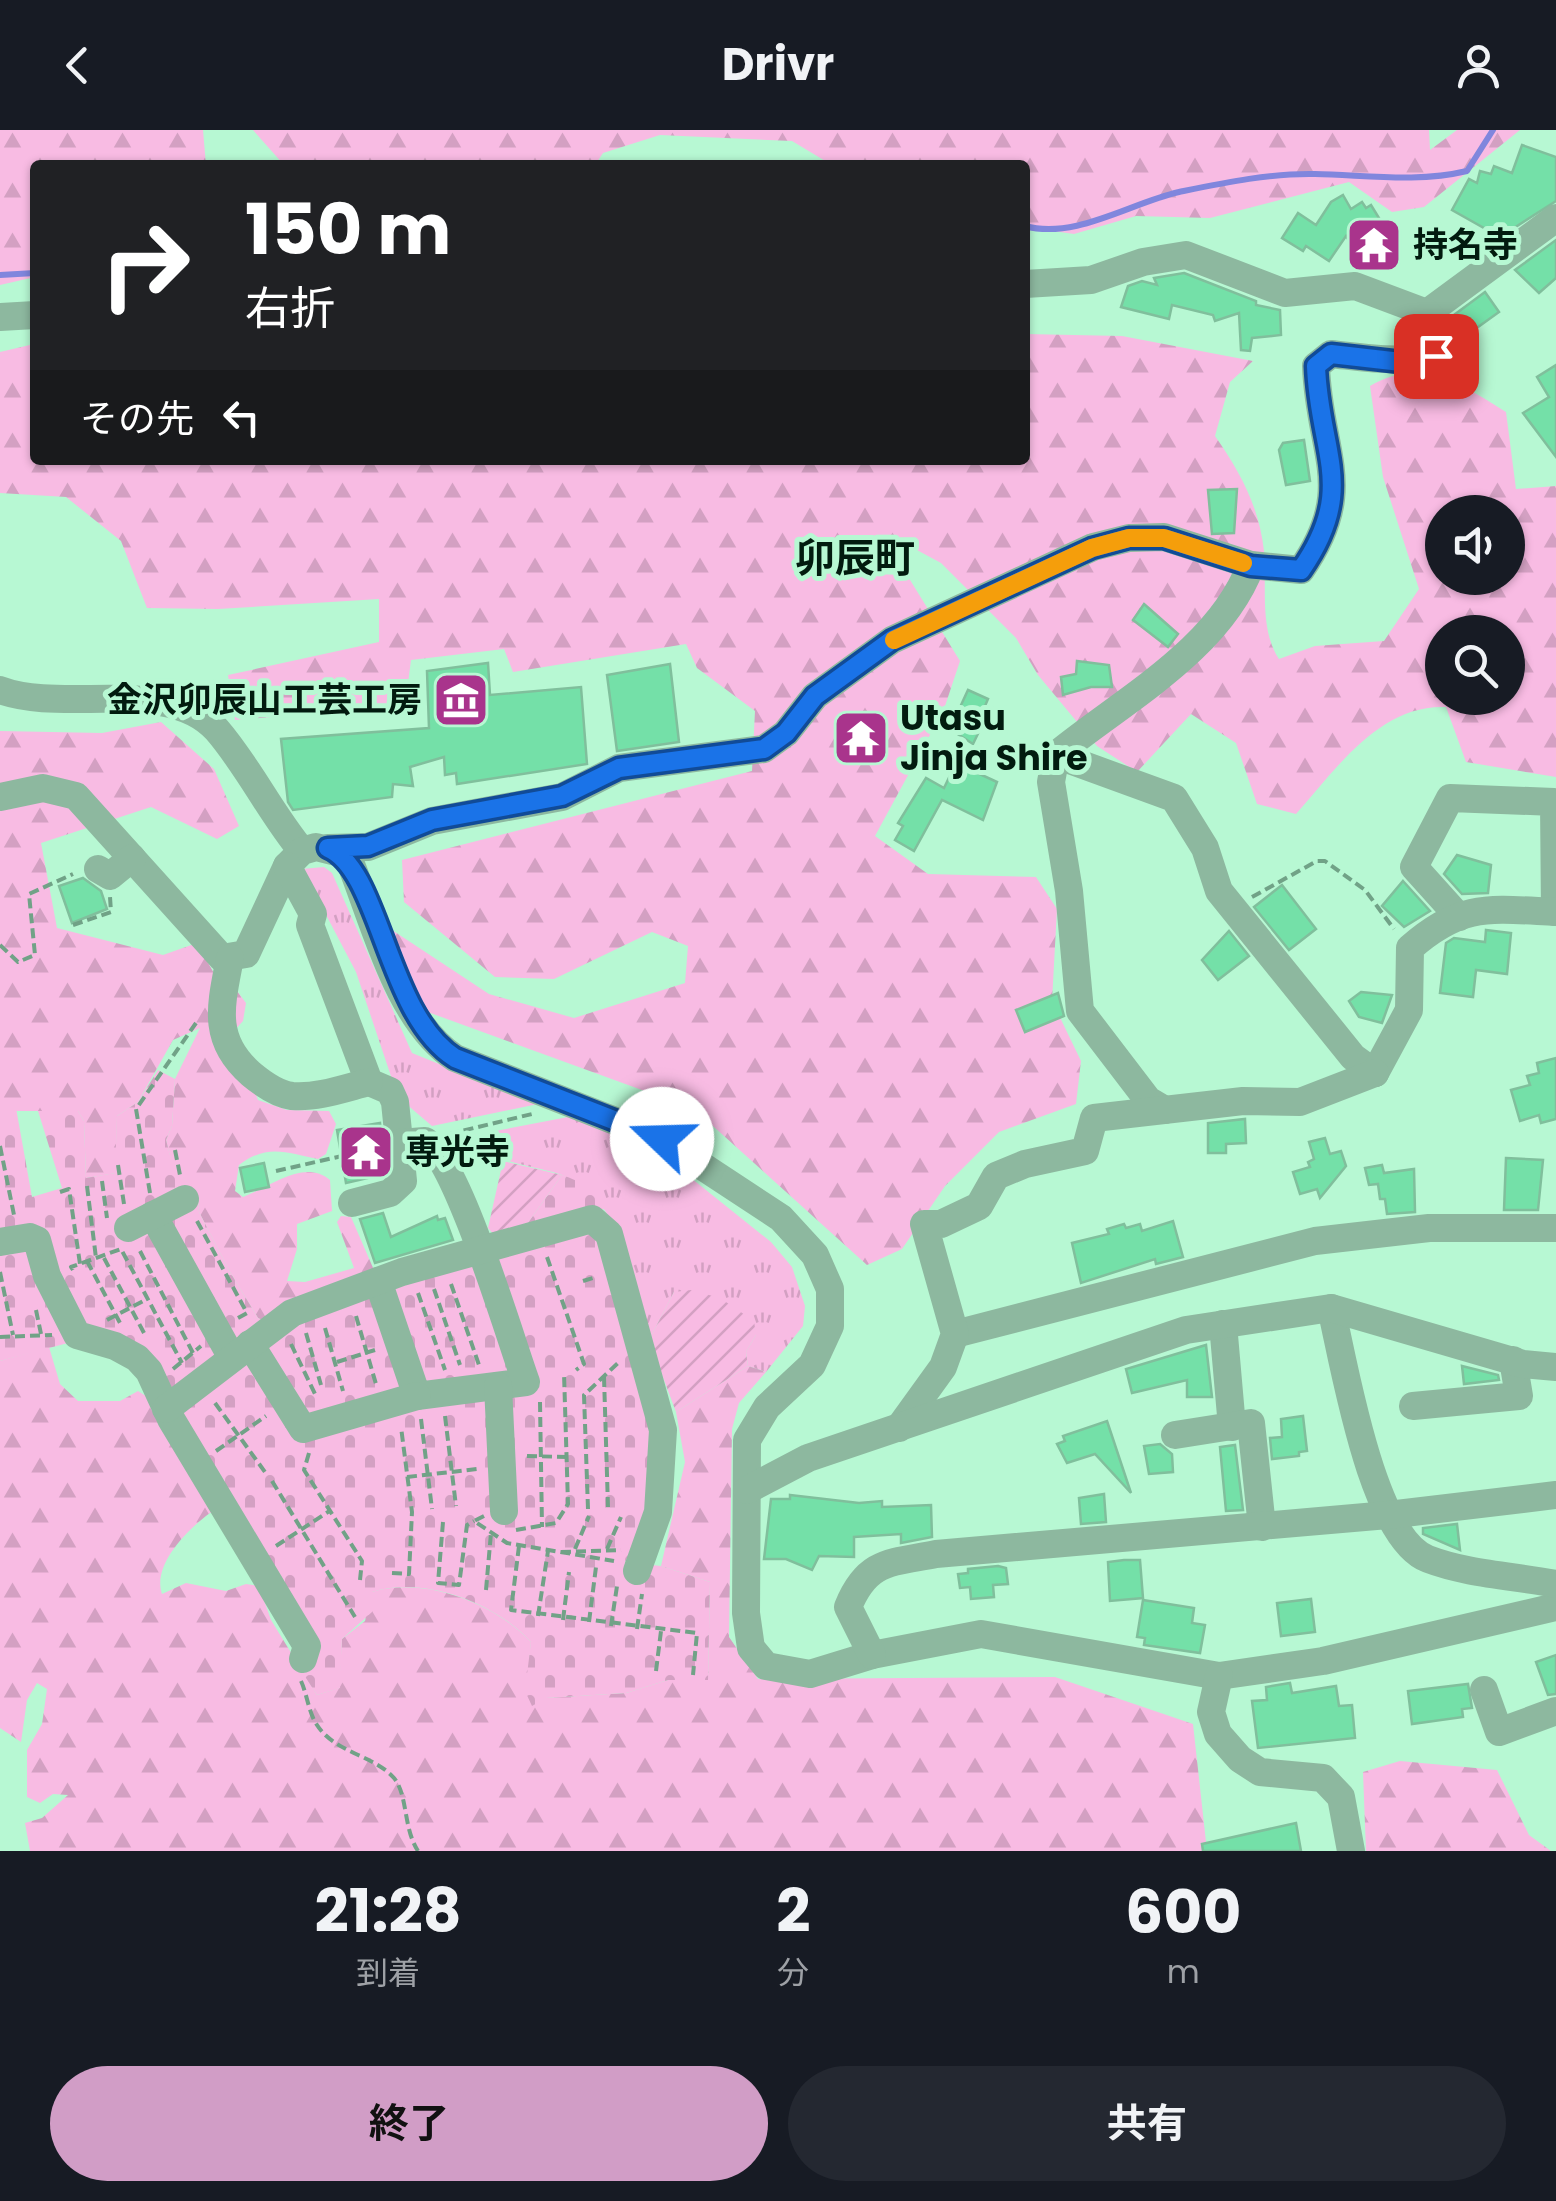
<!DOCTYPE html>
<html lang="ja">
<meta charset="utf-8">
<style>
:root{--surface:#171b24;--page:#242831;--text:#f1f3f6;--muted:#9ea1a6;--accent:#d19dc6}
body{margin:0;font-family:Poppins,"Noto Sans JP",sans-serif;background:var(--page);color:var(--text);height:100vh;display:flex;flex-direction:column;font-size:38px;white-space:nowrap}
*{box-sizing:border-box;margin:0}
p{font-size:32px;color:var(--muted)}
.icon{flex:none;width:55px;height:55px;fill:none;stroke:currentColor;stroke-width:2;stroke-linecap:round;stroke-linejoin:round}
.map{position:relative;height:1721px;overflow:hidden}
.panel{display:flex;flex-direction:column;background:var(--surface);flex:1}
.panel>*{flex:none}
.guide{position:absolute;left:30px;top:30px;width:1000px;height:305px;border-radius:10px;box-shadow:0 2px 8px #0004;background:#202124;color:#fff;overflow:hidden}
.controls{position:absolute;left:1425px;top:365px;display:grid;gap:20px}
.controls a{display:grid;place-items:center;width:100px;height:100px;border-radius:50%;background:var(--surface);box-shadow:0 2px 8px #0004;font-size:50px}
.pin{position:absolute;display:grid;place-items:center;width:85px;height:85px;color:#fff;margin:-42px;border-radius:20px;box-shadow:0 5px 15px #0006}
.me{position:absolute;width:110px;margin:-55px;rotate:291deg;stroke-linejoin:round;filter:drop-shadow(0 0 8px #0008)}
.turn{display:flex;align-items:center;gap:35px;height:210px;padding:0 50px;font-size:45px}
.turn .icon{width:130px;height:130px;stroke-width:2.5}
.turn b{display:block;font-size:70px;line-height:85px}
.then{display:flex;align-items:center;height:95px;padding:0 50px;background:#0003;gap:20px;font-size:38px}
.eta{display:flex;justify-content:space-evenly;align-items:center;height:170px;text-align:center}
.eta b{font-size:60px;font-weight:700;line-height:70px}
.button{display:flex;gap:20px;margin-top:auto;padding:20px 50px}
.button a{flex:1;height:115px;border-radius:60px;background:var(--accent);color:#111;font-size:40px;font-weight:700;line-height:115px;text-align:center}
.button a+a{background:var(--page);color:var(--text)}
header{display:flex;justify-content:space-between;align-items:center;height:130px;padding:0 50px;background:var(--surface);font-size:45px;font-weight:700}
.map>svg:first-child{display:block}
</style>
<header><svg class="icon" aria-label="back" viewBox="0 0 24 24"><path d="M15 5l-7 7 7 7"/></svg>Drivr<svg class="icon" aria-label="person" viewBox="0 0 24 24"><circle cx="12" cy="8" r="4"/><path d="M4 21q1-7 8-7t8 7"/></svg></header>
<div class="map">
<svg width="1556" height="1721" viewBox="0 0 1556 1721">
<defs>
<pattern id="grass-tufts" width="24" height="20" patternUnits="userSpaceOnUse" patternTransform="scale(2.5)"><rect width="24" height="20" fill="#f8bbe3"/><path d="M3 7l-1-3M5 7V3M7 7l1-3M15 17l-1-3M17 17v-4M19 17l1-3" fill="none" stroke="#d3a0c2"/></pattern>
<pattern id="forest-firs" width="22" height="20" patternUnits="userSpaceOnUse" patternTransform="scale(2.5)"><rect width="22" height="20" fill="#f8bbe3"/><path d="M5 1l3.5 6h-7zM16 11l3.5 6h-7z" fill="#d3a0c2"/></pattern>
<pattern id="cemetery-stones" width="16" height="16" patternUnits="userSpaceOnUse" patternTransform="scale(2.5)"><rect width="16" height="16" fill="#f8bbe3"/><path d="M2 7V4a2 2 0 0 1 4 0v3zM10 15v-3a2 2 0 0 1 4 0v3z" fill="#d3a0c2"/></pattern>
<pattern id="garden-furrows" width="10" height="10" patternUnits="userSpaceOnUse" patternTransform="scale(2.5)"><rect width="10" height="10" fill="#f8bbe3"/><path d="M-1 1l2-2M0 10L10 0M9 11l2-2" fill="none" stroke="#d3a0c2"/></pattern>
</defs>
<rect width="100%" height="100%" fill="#b7f8d3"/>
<g fill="url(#grass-tufts)">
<polygon points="324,737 332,743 412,923 538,974 432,996 398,967 356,842 302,739"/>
<path d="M568 987 656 1020 771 1112 792 1137 805 1176 803 1196 766 1242 748 1236 746 1222 756 1205 674 1162 649 1210C632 1149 623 1062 553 1042 519 1033 495 1033 469 1006Z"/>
</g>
<g fill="url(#forest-firs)" fill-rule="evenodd">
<polygon points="0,0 203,0 206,35 35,35 35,147 0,155"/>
<polygon points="253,0 1429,0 1430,20 1457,0 1520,0 1424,77 1392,82 1349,52 1210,88 1136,86 1074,104 1025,97 1025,35 832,35 792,11 660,5 603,23 595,35 284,35"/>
<path d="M1025 204 1122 206 1253 231 1230 252 1215 306C1240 342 1259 376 1264 421 1267 456 1259 499 1279 529L1315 516 1384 511 1419 459 1383 347 1370 256C1418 227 1464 255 1506 282L1516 359 1556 356V647L1466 632 1446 577C1380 574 1336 639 1296 684L1257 674 1236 613 1191 584 1137 642 1097 616 1038 545 1016 508 941 433 889 405 833 424 831 443 907 445 960 531 944 579 875 706 928 744 1036 747 1057 779 1052 871 1081 931 1076 974 999 1002 945 1056 902 1119 867 1135 694 979 414 877 389 798 489 864 574 888 685 853 688 816 652 802 554 849 495 847 404 772 402 730 752 641 755 581 697 538 686 514 513 542 504 519 411 530 405 576 235 590 228 545 379 512V469L218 479 147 478 121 411 66 367 0 363V222L34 214 35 330H1025ZM1442 382H1508V448H1442ZM1442 502H1508V568H1442Z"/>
<path d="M161 592 214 639 239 696 217 709 151 677 41 713 57 798 163 825 197 813 219 852 231 853 246 873 243 891 232 903 258 970 287 980 329 981 336 994 326 1024 318 1029C287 1023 268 1013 239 1035L235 1061 243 1067C270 1057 304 1028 330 1050L332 1081 297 1094V1119L287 1151 305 1152 354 1138 337 1092 341 1086 351 1087 377 1147 266 1192 258 1188 230 1142 199 1082 198 1069 171 1030 166 1010 172 996 175 949 200 898 173 910 138 972 117 986 116 1043 86 1048 84 991 78 981H0V601L102 603Z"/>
<path d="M49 1217 60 1254 78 1271H120L138 1261 158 1274 208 1370 210 1383C187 1400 152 1435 162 1464L186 1453 226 1461 246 1454 259 1456 271 1490 317 1565 339 1558 342 1509 365 1491 372 1462C423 1446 495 1473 531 1512L529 1534 546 1568 626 1563 668 1550 708 1549 710 1452 661 1436 685 1332 676 1282 748 1236 766 1242 739 1273 732 1299 729 1507 758 1549 1055 1547 1193 1594 1207 1721H30L25 1693 42 1688 68 1665 53 1664 40 1673 27 1667V1620L42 1594 47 1559 37 1553 27 1570 21 1612 0 1598V1231Z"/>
<polygon points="1400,1631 1497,1640 1529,1705 1551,1721 1366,1721 1363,1642"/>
</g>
<path fill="url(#cemetery-stones)" d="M158 940 175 949 172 996 166 1010 171 1029 198 1069 199 1082 230 1142 258 1188 266 1192 520 1104 562 1045C581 1051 594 1061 604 1079L595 1082 651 1265 652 1381 625 1432 661 1436 710 1452 708 1550H668L626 1563 546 1568 532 1576 525 1561 531 1512C496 1473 423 1445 372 1462V1482L342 1509 340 1558 317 1565 295 1531 301 1518 228 1376 210 1383 164 1262 83 1209 0 1231V981L16 978 32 1067 62 1058 38 981H78L84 991 86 1048 115 1043 117 986 138 972Z"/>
<g fill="url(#garden-furrows)">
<polygon points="503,1031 562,1045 520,1104 496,1107 488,1098"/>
<polygon points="691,1160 720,1168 754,1191 756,1205 746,1222 748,1236 676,1282 649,1210 674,1162"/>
</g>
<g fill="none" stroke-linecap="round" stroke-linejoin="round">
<g stroke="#8086dd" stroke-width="6">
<path d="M1025 96C1075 110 1130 73 1179 62 1223 53 1270 43 1315 44 1366 45 1417 53 1467 41L1493 0"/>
<polyline points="0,145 35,143"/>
</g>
</g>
<g fill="#74e0a8" stroke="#80bf9c" stroke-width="2.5">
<polygon points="1522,15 1556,27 1556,71 1500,107 1452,80 1469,49 1477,53 1480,41 1491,44 1494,36 1512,43"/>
<polygon points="1343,65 1351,79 1362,72 1366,78 1371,75 1393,111 1387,115 1391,120 1364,133 1346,106 1329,131 1306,116 1303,121 1282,108 1298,83 1316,95 1331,72"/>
<polygon points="1556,110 1556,148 1539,163 1515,140"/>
<polygon points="1184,143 1256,171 1256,175 1280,180 1281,205 1252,208 1250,221 1241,220 1239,183 1215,191 1213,185 1172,175 1169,189 1121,177 1128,156 1142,151 1157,155 1154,148"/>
<polygon points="1485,162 1499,182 1471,202 1454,185"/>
<polygon points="1556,235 1556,327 1523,283 1549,267 1537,247"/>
<polygon points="1304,310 1310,351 1286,355 1279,320 1283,313"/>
<polygon points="1237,359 1234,403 1212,404 1208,360"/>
<polygon points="1144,474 1178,504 1168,517 1133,490"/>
<polygon points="1077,531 1109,535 1112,557 1091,557 1063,565 1061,547 1076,544"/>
<polygon points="488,533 490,565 581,557 587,634 457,654 456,643 445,645 444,627 410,637 413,656 393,654 392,667 293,680 288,672 281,609 429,598 427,541"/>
<polygon points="670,534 679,612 617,621 607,545"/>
<polygon points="968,560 988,569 982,583 987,585 973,614 950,599"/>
<polygon points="956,633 997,652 983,690 942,670 914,721 895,710 903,696 898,693 926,648 944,658"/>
<polygon points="1457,725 1491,735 1488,763 1462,764 1444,744"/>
<polygon points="83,748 101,761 107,779 72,793 59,756"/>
<polygon points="1403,751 1430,781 1404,797 1382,776"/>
<polygon points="1282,755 1316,799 1289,820 1254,777"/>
<polygon points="1486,800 1511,803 1507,844 1476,840 1473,867 1440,863 1446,813 1454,808 1485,812"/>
<polygon points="1229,801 1249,826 1218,850 1202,830"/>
<polygon points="1361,862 1392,865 1382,893 1359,887 1349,871"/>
<polygon points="1058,863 1064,886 1025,902 1016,880"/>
<polygon points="1556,928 1556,989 1541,993 1539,985 1520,991 1511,960 1530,955 1527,946 1539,943 1537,933"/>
<polygon points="1245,989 1246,1013 1226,1014 1226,1023 1208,1023 1208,993"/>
<polygon points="380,993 385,1044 346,1053 337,1000"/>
<polygon points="1325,1008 1330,1024 1341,1021 1346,1036 1320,1068 1317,1059 1300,1064 1293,1042 1310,1037 1308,1032 1314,1029 1309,1012"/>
<polygon points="1506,1028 1543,1030 1538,1080 1504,1080"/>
<polygon points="264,1033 269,1057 245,1062 240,1038"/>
<polygon points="1382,1035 1384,1043 1414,1039 1415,1082 1387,1084 1385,1069 1380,1069 1378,1054 1369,1055 1365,1038"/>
<polygon points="383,1083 391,1107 437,1086 438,1090 445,1088 453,1110 375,1133 360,1089"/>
<polygon points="1173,1091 1183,1127 1156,1134 1155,1129 1081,1153 1072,1113 1109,1104 1107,1099 1124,1094 1126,1098 1140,1094 1142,1101"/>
<polygon points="1206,1215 1212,1267 1187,1267 1187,1250 1132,1263 1126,1239"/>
<polygon points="1462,1236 1498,1245 1499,1250 1464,1254"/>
<polygon points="1303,1286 1307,1321 1299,1322 1299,1326 1272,1329 1270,1308 1282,1307 1281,1289"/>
<polygon points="1107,1291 1131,1363 1095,1324 1067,1333 1057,1314 1065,1311 1063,1306"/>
<polygon points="1160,1314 1172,1324 1173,1342 1149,1344 1144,1316"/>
<polygon points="1235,1315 1243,1380 1226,1381 1220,1317"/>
<polygon points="1104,1364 1106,1392 1081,1394 1079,1368"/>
<polygon points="790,1365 859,1373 882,1371 882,1377 931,1375 932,1407 901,1413 901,1404 854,1407 854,1427 819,1426 812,1440 786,1429 764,1429 771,1369 790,1369"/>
<polygon points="1457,1394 1460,1420 1423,1404 1423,1398"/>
<polygon points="1124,1430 1140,1430 1143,1468 1110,1471 1108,1432"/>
<polygon points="998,1436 1006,1438 1008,1454 993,1455 994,1467 971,1469 970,1457 960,1458 958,1444 968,1443 968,1439"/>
<polygon points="1311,1469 1315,1502 1281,1506 1277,1473"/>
<polygon points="1143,1470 1194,1478 1192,1493 1205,1495 1200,1523 1144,1515 1145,1508 1137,1507"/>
<polygon points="1556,1525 1556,1564 1548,1565 1536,1532"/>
<polygon points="1290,1553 1292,1563 1336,1556 1339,1576 1352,1575 1355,1608 1258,1618 1252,1571 1267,1570 1266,1557"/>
<polygon points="1468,1554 1472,1578 1462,1579 1463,1587 1412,1594 1408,1561"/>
<polygon points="1296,1693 1301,1721 1203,1721 1202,1714"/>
</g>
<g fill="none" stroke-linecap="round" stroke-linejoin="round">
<g stroke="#71a287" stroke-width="4" stroke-dasharray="10 5" stroke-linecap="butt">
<polyline points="1252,767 1317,731 1325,731 1365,760 1394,799"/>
<polyline points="73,795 111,782 110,767"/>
<polyline points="0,815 18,832 35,825 29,764 73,744"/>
<polyline points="449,1004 532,984"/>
<polyline points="0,1016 14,1085"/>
<polyline points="175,1020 180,1045"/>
<polyline points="118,1035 124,1074"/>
<polyline points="276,1041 342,1026"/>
<polyline points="102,1051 107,1088"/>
<polyline points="87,1056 96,1128"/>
<polyline points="60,1062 69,1059 80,1134"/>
<polyline points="150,1063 136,979 196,893"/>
<polyline points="197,1091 247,1183 238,1188"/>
<polyline points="140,1121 193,1223"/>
<polyline points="547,1127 584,1234 576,1240"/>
<polyline points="104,1128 144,1203"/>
<polyline points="87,1131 120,1193"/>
<polyline points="73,1140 71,1137 121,1119 182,1233"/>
<polyline points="0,1142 13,1205"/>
<polyline points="583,1151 596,1147"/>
<polyline points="451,1154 479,1235"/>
<polyline points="434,1159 460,1235"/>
<polyline points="418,1163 445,1240"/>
<polyline points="36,1180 41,1204"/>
<polyline points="356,1186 376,1254"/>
<polyline points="107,1190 147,1169"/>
<polyline points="325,1198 343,1261"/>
<polyline points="306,1203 321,1255"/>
<polyline points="0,1207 52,1205"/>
<polyline points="291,1214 317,1268"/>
<polyline points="337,1232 375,1220"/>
<polyline points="173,1239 201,1216"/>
<polyline points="604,1247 608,1377"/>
<polyline points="540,1272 542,1397"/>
<polyline points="215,1273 265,1342"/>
<polyline points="445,1286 456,1376"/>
<polyline points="421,1289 432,1379"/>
<polyline points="216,1321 266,1286"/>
<polyline points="309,1323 304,1340 362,1431 360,1450"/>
<polyline points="527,1326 567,1327"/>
<polyline points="407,1347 477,1339"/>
<polyline points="272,1351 355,1487"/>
<polyline points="588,1379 584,1265 618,1233"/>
<polyline points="484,1386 474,1391 507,1413 614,1431"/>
<polyline points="443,1392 438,1453 459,1455 467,1395 474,1391"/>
<polyline points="516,1400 556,1393 568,1374 564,1243"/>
<polyline points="276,1416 331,1380"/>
<polyline points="519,1416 511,1480 697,1503 693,1545"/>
<polyline points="575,1419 589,1386"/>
<polyline points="607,1419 621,1387"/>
<polyline points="561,1422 621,1420"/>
<polyline points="392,1443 409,1444 412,1382 401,1297"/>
<polyline points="486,1460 491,1403"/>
<polyline points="538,1486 548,1421"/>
<polyline points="563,1490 569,1442"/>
<polyline points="589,1492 596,1437"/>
<polyline points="611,1496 617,1456"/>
<polyline points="637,1499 642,1464"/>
<polyline points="656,1541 661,1501"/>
<path d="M301 1551C307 1564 309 1584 317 1595 335 1623 374 1625 394 1648 408 1665 403 1698 418 1721"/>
</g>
<g stroke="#8db89f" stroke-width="28">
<polyline points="1427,183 1556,88"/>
<polyline points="0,187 35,185"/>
<path d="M0 560C63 584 169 546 217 600 249 637 271 684 302 721"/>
<polyline points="1056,625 1174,668 1205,718 1219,761 1353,927 1375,943"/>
<path d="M0 667 43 658 76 666 222 828 246 824 287 736 302 721 316 717 340 723 350 732C375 794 398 891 455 928L661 1009 781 1088 815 1125 830 1159V1196L812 1235 767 1277 747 1310 746 1483 751 1518 766 1536 810 1544 872 1525 981 1504 1219 1546 1323 1531 1556 1477"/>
<path d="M328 718 368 717 432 691 562 667 619 638 764 619 786 603 815 566 892 510 1093 417 1129 408 1164 407 1251 435 1301 440C1358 358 1319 324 1316 236L1331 224C1377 229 1416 237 1457 214L1427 183 1355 156 1285 163 1186 125 1143 132 1091 150 1025 154"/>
<polyline points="287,736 313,784 310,795 369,952 390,961 395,972 403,1051 390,1063 352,1073"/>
<polyline points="98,739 110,746 132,728"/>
<polyline points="1459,787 1414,737 1450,668 1554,672 1555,782"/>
<path d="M230 828C221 875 211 909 251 944 263 954 277 964 292 966 318 968 345 958 369 952"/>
<path d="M1375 943 1409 880 1410 818C1462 772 1491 779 1556 782"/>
<path d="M1165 980 1148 970 1080 881 1069 761 1051 652 1056 625C1123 570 1219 520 1251 435"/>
<polyline points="153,1085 232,1228"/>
<polyline points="128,1098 185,1069"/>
<polyline points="0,1112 30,1107 37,1110 47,1146 77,1205 115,1216 137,1228 149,1241 171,1289 307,1516 303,1529"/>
<path d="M378 1151 417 1266 526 1252C510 1208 458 1031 425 1011L399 1013"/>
<path d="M1331 1178C1344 1233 1372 1408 1428 1429 1467 1444 1515 1446 1556 1454"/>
<polyline points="1223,1194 1232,1297"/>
<polyline points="955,1204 1315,1111 1429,1098 1556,1098"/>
<polyline points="250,1214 303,1299 417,1266"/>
<polyline points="498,1256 504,1381"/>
<polyline points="1413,1276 1519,1266 1513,1230"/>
<polyline points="166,1279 292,1183 402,1142 592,1089 609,1104 663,1300 658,1382 637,1441"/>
<polyline points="899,1298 943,1237 955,1204 924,1094 941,1094 979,1076 996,1046 1025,1034 1085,1021 1094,988 1243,971 1300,972 1375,943"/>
<polyline points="1175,1305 1251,1293 1262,1397"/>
<polyline points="747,1360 808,1328 1186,1200 1331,1178 1523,1234 1556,1237"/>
<path d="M872 1525 848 1477C867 1430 890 1433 936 1424L1388 1385 1556 1365"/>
<polyline points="1219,1546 1211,1582 1218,1604 1240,1629 1260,1642 1323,1648 1341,1667 1351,1721"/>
<polyline points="1484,1560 1499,1602 1556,1581"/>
</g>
</g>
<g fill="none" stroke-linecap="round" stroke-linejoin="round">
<g stroke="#114b97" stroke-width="25">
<path id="route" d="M662 1009 455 928C386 884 381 740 328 718L368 716 432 690 562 666 619 638 764 619 786 603 815 566 892 510 1092 418 1129 408H1164L1251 436 1301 440C1358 358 1319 323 1316 236L1331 224 1401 232 1436 226"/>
</g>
<use href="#route" stroke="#1a73e8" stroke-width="18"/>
<polyline stroke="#f59e0b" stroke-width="18" points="894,510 1092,418 1129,408 1164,408 1243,433"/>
</g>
<defs>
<g id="temple-square" transform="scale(2.875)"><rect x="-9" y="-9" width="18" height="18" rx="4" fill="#a9348c" stroke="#b7f8d3"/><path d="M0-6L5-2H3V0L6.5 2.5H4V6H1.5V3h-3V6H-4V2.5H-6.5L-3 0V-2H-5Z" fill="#fff"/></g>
<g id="museum-square" transform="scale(2.875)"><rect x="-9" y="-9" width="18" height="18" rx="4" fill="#a9348c" stroke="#b7f8d3"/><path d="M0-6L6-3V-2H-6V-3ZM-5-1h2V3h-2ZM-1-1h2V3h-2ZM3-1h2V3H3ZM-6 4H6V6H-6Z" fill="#fff"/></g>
</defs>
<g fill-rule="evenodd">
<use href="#temple-square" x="1374" y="115"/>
<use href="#museum-square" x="461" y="570"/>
<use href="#temple-square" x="861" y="608"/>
<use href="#temple-square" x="366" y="1022"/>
</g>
<g text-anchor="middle" stroke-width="10" stroke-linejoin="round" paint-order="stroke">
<g font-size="35" font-weight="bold" fill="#021b0f" stroke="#b7f8d3" text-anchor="start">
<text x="1413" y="127">持名寺</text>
<text x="422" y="582" text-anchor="end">金沢卯辰山工芸工房</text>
<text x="900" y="600">Utasu<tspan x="900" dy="40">Jinja Shire</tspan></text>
<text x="405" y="1034">専光寺</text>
</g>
<g font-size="40" font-weight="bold" fill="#021b0f" stroke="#b7f8d3">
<text x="855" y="442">卯辰町</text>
</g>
</g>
</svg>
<div class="controls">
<a><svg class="icon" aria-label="sound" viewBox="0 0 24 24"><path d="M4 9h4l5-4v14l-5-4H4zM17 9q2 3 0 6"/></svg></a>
<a><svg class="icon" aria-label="search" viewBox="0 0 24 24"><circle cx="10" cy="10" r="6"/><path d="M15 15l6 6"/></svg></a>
</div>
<div class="pin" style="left:1436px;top:226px;background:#d93025"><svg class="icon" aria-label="arrive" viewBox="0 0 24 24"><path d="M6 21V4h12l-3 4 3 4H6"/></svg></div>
<svg class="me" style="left:662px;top:1009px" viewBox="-20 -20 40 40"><circle r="19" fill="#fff"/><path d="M0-13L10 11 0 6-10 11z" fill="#1a73e8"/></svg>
<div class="guide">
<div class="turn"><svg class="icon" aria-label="right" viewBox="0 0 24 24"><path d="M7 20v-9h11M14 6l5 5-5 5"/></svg><div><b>150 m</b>右折</div></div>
<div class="then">その先<svg class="icon" aria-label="left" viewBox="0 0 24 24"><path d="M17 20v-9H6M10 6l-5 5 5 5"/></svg></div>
</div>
</div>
<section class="panel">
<div class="eta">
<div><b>21:28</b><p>到着</p></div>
<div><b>2</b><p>分</p></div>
<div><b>600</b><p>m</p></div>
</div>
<div class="button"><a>終了</a><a>共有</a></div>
</section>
